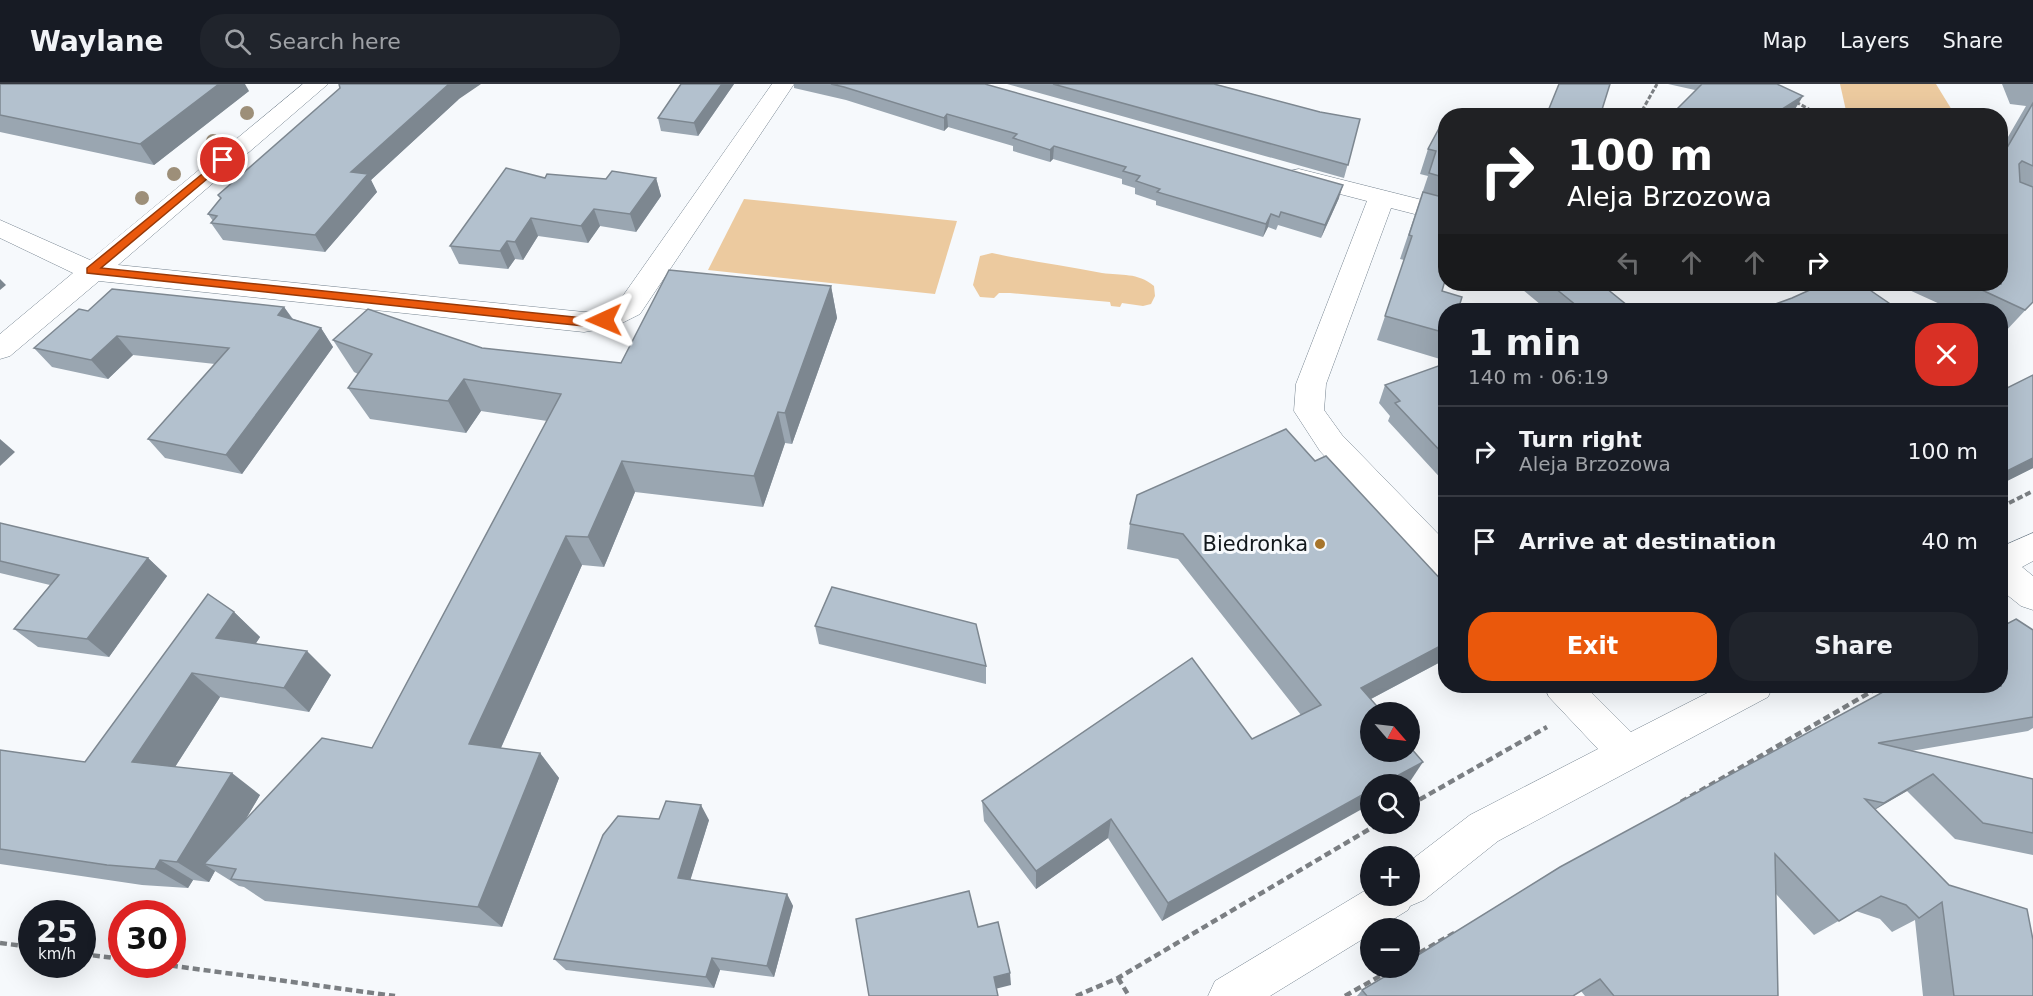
<!DOCTYPE html>
<meta charset="utf-8">
<style>
:root{--surface:#171b24;--page:#20242c;--text:#f1f3f6;--muted:#9ea1a6;--line:#363941;--accent:#ea580c}
body{margin:0;font-family:"DejaVu Sans",sans-serif;background:var(--page);color:var(--text);height:100vh;display:flex;flex-direction:column;font-size:22px;white-space:nowrap}
*{box-sizing:border-box;margin:0}
p{font-size:20px;color:var(--muted)}
.icon{flex:none;width:33px;height:33px;fill:none;stroke:currentColor;stroke-width:2;stroke-linecap:round;stroke-linejoin:round}
.map{position:relative;flex:1;overflow:hidden}
.panel{position:absolute;left:1438px;top:219px;width:570px;height:390px;display:flex;flex-direction:column;background:var(--surface);border-radius:24px;box-shadow:0 6px 24px #0002}
.panel>*{flex:none}
.top-card{position:absolute;left:1438px;top:24px;width:570px;height:183px;border-radius:24px;box-shadow:0 6px 24px #0002;background:#202124;color:#fff;overflow:hidden}
.needle{width:39px;rotate:118deg}
.fabs{position:absolute;left:1360px;top:618px;display:grid;gap:12px}
.fabs a{display:grid;place-items:center;width:60px;height:60px;border-radius:50%;background:var(--surface);box-shadow:0 6px 24px #0002;font-size:30px}
.speed{position:absolute;left:18px;top:816px;display:flex;gap:12px;font-size:30px;font-weight:700;text-align:center}
.speed>*{display:grid;place-content:center;width:78px;height:78px;border-radius:50%;background:var(--surface);box-shadow:0 6px 24px #0002;line-height:1}
.speed small{font-size:15px;font-weight:400}
.speed .limit{border:9px solid #d22;background:#fff;color:#111}
.pin{position:absolute;display:grid;place-items:center;width:51px;height:51px;color:#fff;margin:-26px;border:3px solid #fff;border-radius:50%;box-shadow:0 2px 6px #0007}
.me{position:absolute;width:66px;margin:-33px;rotate:269deg;stroke-linejoin:round;filter:drop-shadow(0 0 4px #0008)}
.turn{display:flex;align-items:center;gap:21px;height:126px;padding:0 30px;font-size:27px}
.turn .icon{width:78px;height:78px;stroke-width:2.5}
.turn b{display:block;font-size:42px;line-height:51px}
.lanes{display:flex;align-items:center;height:57px;padding:0 30px;background:#0003;justify-content:center;gap:30px;direction:ltr}
.lanes .off{opacity:.35}
.round{display:grid;place-items:center;flex:none;width:63px;height:63px;border-radius:24px;background:var(--page)}
.summary{display:flex;align-items:center;justify-content:space-between;height:102px;padding:0 30px}
h1{font-size:36px;font-weight:800;line-height:45px}
.button{display:flex;gap:12px;margin-top:auto;padding:12px 30px}
.button a{flex:1;height:69px;border-radius:24px;background:var(--accent);color:#fff;font-size:24px;font-weight:800;line-height:69px;text-align:center}
.button a+a{background:var(--page);color:var(--text)}
ul{padding:0;list-style:none}
li{display:flex;align-items:center;gap:18px;height:90px;padding:0 30px;border-top:2px solid var(--line)}
li div{flex:1}
li b{display:block;font-size:22px}
li em{font-style:normal}
header{display:flex;align-items:center;gap:36px;box-sizing:border-box;height:84px;padding:0 30px;background:var(--surface);border-bottom:2px solid var(--line)}
header strong{font-size:28px}
nav{display:flex;gap:33px;margin-inline-start:auto;font-size:21px}
.search{width:420px;height:54px;background:var(--page);display:flex;align-items:center;gap:15px;box-sizing:border-box;padding:0 21px;border-radius:24px;color:var(--muted);font-size:22px}
.map>svg:first-child{display:block}
</style>
<header>
<strong>Waylane</strong>
<div class="search"><svg class="icon" aria-label="search" viewBox="0 0 24 24"><circle cx="10" cy="10" r="6"/><path d="M15 15l6 6"/></svg>Search here</div>
<nav><a>Map</a><a>Layers</a><a>Share</a></nav>
</header>
<div class="map">
<svg width="2033" height="912" viewBox="0 0 2033 912">
<rect width="100%" height="100%" fill="#f6f9fc"/>
<g fill="#ecca9f">
<polygon points="1840,0 1936,0 1955,31 1847,31"/>
<polygon points="744,115 957,137 935,210 708,186"/>
<path d="M992 169C1029 177 1065 182 1102 189 1122 192 1137 188 1154 202L1155 212 1151 220 1143 222 1122 219 1120 223 1111 222 1110 218 1010 209H999L994 214 980 213 973 201 980 172Z"/>
</g>
<g fill="none" stroke-linecap="round" stroke-linejoin="round">
<g stroke="#768490" stroke-width="1">
<g id="minor">
<polygon points="303,0 328,0 118,181 584,228 599,227 620,216 772,0 794,0 640,230 614,243 584,248 99,197 10,272 0,275 0,250 73,189 0,154 0,136 90,176"/>
<polygon points="1299,85 1446,122 1446,138 1391,124 1326,300 1324,326 1342,351 1446,458 1446,494 1434,490 1320,367 1294,327 1296,300 1367,117 1290,97 1287,92 1290,87"/>
<polygon points="2033,449 2033,477 2022,483 2033,492 2033,526 2021,522 2001,506 2001,463"/>
<polygon points="1544,602 1585,602 1631,648 1721,602 1773,602 1768,613 1498,757 1424,816 1410,822 1408,826 1379,844 1371,844 1371,850 1270,912 1208,912 1215,897 1371,803 1371,812 1410,812 1410,777 1470,731 1598,665 1549,613"/>
</g>
</g>
<g stroke="#7b7f83" stroke-width="3" stroke-dasharray="4.5 2" stroke-linecap="butt">
<polyline points="1796,18 1821,32"/>
<polyline points="1639,32 1657,0"/>
</g>
<polyline stroke="#7b7f83" stroke-width="4" stroke-dasharray="6 3" stroke-linecap="butt" points="2001,423 2033,407"/>
<g stroke="#7b7f83" stroke-width="4.5" stroke-dasharray="7 4" stroke-linecap="butt">
<polyline points="1681,718 1881,602"/>
<polyline points="1410,721 1547,643"/>
<polyline points="0,859 32,863"/>
<polyline points="82,870 122,875"/>
<polyline points="1410,874 1456,848"/>
<polyline points="160,880 395,912"/>
<polyline points="1118,894 1129,912"/>
<polyline points="1076,912 1118,894 1378,740"/>
<polyline points="1345,912 1394,884"/>
</g>
<use href="#minor" fill="#fff" fill-rule="evenodd"/>
</g>
<g fill="#9d8f79">
<circle cx="247" cy="29" r="7"/>
<circle cx="213" cy="57" r="7"/>
<circle cx="174" cy="90" r="7"/>
<circle cx="142" cy="114" r="7"/>
</g>
<g fill="#9aa6b1">
<polygon points="0,0 249,7 154,81 0,48"/>
<polygon points="681,0 734,0 698,52 661,47 658,34"/>
<polygon points="794,0 985,0 1339,114 1321,154 1278,141 1276,146 1268,143 1263,153 1156,121 1156,117 1135,110 1135,104 1122,100 1122,95 1053,75 1050,78 1013,67 1013,62 948,43 944,47 846,16 794,4"/>
<polygon points="1007,0 1215,0 1320,28 1360,35 1344,94"/>
<polygon points="1668,0 1777,0 1695,6"/>
<polygon points="2002,0 2033,0 2033,218 2003,250 2001,249 2001,226 1953,226 1896,200 2001,200 2001,65 2026,22 2010,20"/>
<polygon points="459,15 371,96 377,108 325,168 223,156 211,139 213,137 208,130"/>
<polygon points="1446,36 1446,193 1442,207 1446,226 1446,260 1440,275 1377,256 1404,176 1400,175 1428,92 1420,90 1428,65"/>
<polygon points="545,94 606,95 656,94 661,112 636,148 600,142 588,159 538,152 523,176 515,175 508,185 459,180 450,162"/>
<polygon points="1516,200 1601,200 1633,226 1547,226"/>
<polygon points="831,202 837,234 792,360 785,359 763,423 635,408 604,483 582,481 501,664 540,669 559,694 502,843 265,817 244,803 239,802 215,787 209,798 193,796 188,804 142,801 0,780 0,666 85,678 234,528 260,553 256,559 331,591 309,628 220,613 175,683 260,711 246,735 372,664 547,337 481,327 466,349 370,335 348,304 358,290 354,288 333,256 482,264 621,279"/>
<polygon points="284,223 293,235 321,244 333,263 242,390 165,374 148,355 215,280 133,271 108,295 52,283 34,264 88,227"/>
<polygon points="1446,285 1446,400 1388,337 1390,332 1379,319 1385,301"/>
<polygon points="2001,307 2033,384 2001,400"/>
<polygon points="1137,411 1446,575 1371,615 1409,699 1406,700 1371,700 1162,837 1108,754 1036,805 984,737 982,717 1252,655 1301,631 1178,475 1127,465 1130,440"/>
<polygon points="1446,421 1446,438 1441,433"/>
<polygon points="0,439 148,474 167,492 109,573 38,563 14,545 50,501 0,489"/>
<polygon points="815,542 986,582 986,600 819,560"/>
<polygon points="1894,602 2033,633 2033,644 2028,647 1911,667 2033,695 2033,771 1955,755 1907,707 1875,725 2033,912 1923,912 1915,836 1892,848 1880,835 1856,827 1814,851 1776,810 1778,912 1585,912 1581,907 1574,912 1357,912 1362,906"/>
<polygon points="659,735 709,736 690,796 787,810 793,822 774,893 720,886 714,904 566,886 554,875"/>
</g>
<g fill="#7d8790">
<polygon points="219,0 245,0 249,7 154,81 140,60"/>
<polygon points="449,0 481,0 459,15 371,96 377,108 325,168 315,151 351,88"/>
<polygon points="722,0 734,0 698,52 694,39"/>
<polygon points="1803,12 1791,32 1771,32"/>
<polygon points="947,30 948,43 944,47 944,34"/>
<polygon points="1054,62 1053,75 1050,78 1050,66"/>
<polygon points="656,94 661,112 636,148 630,130"/>
<polygon points="1343,101 1339,114 1321,154 1325,141"/>
<polygon points="594,125 600,142 588,159 581,142"/>
<polygon points="1271,130 1268,143 1263,153 1266,140"/>
<polygon points="531,134 538,152 523,176 515,158"/>
<polygon points="507,157 515,175 508,185 500,167"/>
<polygon points="0,195 6,201 0,206"/>
<polygon points="831,202 837,234 792,360 785,329"/>
<polygon points="284,223 297,242 278,231"/>
<polygon points="321,244 333,263 242,390 226,371"/>
<polygon points="117,252 133,271 108,295 91,276"/>
<polygon points="464,295 481,327 466,349 448,317"/>
<polygon points="778,328 785,359 763,423 754,392"/>
<polygon points="0,355 15,368 0,382"/>
<polygon points="2033,374 2033,384 2001,400 2001,392 2007,387"/>
<polygon points="622,377 635,408 604,483 588,453"/>
<polygon points="566,452 582,481 491,686 469,660"/>
<polygon points="148,474 167,492 109,573 87,555"/>
<polygon points="234,528 260,553 243,579 216,554"/>
<polygon points="1446,559 1446,575 1350,626 1361,604"/>
<polygon points="307,567 331,591 309,628 284,604"/>
<polygon points="192,589 220,613 164,700 132,678"/>
<polygon points="540,669 559,694 502,843 478,823"/>
<polygon points="1423,678 1409,699 1406,700 1382,700"/>
<polygon points="232,689 260,711 218,782 204,780 215,787 209,798 177,778"/>
<polygon points="1933,690 1907,707 1859,735 1884,719"/>
<polygon points="1371,706 1371,720 1162,837 1168,819"/>
<polygon points="701,721 709,736 687,807 678,794"/>
<polygon points="1111,735 1108,754 1036,805 1036,787"/>
<polygon points="160,776 193,796 188,804 155,785"/>
<polygon points="787,810 793,822 774,893 767,882"/>
<polygon points="712,874 720,886 714,904 706,893"/>
<polygon points="1010,889 1011,901 995,905 994,893"/>
</g>
<g fill="#b3c1ce" stroke="#7d8790" stroke-width="1.5">
<polygon points="0,0 219,0 140,60 0,31"/>
<polygon points="339,0 449,0 351,88 368,90 315,151 211,139 217,132 208,130 221,114 218,111 340,4"/>
<polygon points="681,0 722,0 694,39 658,34"/>
<polygon points="831,0 985,0 1343,101 1325,141 1281,128 1279,133 1271,130 1266,140 1157,108 1160,105 1136,97 1140,92 1123,87 1126,83 1054,62 1050,66 1013,54 1017,50 947,30 944,34 844,3"/>
<polygon points="1053,0 1214,0 1320,28 1360,35 1348,81"/>
<polygon points="1559,0 1610,0 1600,32 1546,32"/>
<polygon points="1702,0 1777,0 1803,12 1771,32 1670,32"/>
<polygon points="2033,19 2033,82 2022,77 2019,80 2020,98 2033,103 2033,218 2025,226 1969,200 2001,200 2001,74"/>
<polygon points="1444,35 1446,36 1446,94 1429,89 1436,67 1428,65"/>
<polygon points="506,84 545,94 547,90 606,95 612,87 656,94 630,130 594,125 581,142 531,134 515,158 507,157 500,167 450,162"/>
<polygon points="1423,108 1446,114 1446,193 1442,207 1462,213 1458,226 1446,226 1446,249 1385,232 1412,152 1409,151"/>
<polygon points="669,186 831,202 785,329 778,328 754,392 622,377 588,453 566,452 469,660 540,669 478,823 231,795 236,785 204,780 322,654 372,664 561,310 464,295 448,317 348,304 372,270 333,256 368,225 482,264 621,279"/>
<polygon points="1550,200 1601,200 1633,226 1582,226"/>
<polygon points="1823,200 1861,200 1899,226 1759,226 1792,214"/>
<polygon points="112,205 284,223 278,231 321,244 226,371 148,355 229,264 117,252 91,276 34,264 79,225 88,227"/>
<polygon points="1441,281 1446,285 1446,373 1395,319 1400,317 1385,301"/>
<polygon points="2033,291 2033,374 2007,387 2001,383 2001,307"/>
<polygon points="1286,345 1315,377 1326,372 1446,501 1446,559 1361,604 1382,628 1371,628 1371,668 1410,668 1410,663 1423,678 1382,700 1371,700 1371,706 1168,819 1111,735 1036,787 982,717 1192,574 1252,655 1321,621 1183,450 1130,440 1137,411"/>
<polygon points="0,439 148,474 87,555 14,545 59,491 0,477"/>
<polygon points="832,503 976,540 986,582 815,542"/>
<polygon points="208,510 234,528 216,554 307,567 284,604 192,589 132,678 232,689 177,778 160,776 155,785 107,781 0,765 0,666 85,678"/>
<polygon points="2016,535 2033,546 2033,633 1878,659 2033,695 2033,749 1983,739 1933,690 1884,719 1865,715 1949,801 2027,825 2033,856 2033,912 1954,912 1942,818 1919,834 1906,821 1881,812 1839,837 1775,770 1778,912 1614,912 1600,895 1573,912 1367,912 1362,906 1399,884 1410,884 1410,876 1560,783 1894,602 2001,602 2001,543"/>
<polygon points="666,717 701,721 678,794 787,810 767,882 712,874 706,893 554,875 603,751 618,732 659,735"/>
<polygon points="969,807 978,843 998,838 1010,889 994,893 998,912 869,912 856,835"/>
</g>
<polygon fill="#ea580c" stroke="#983908" stroke-width="1.5" points="223,73 226,74 226,79 101,184 584,234 604,232 610,236 604,240 584,242 87,189 87,184"/>
<circle fill="#a7752b" stroke="#f6f9fc" stroke-width="2" cx="1320" cy="460" r="6"/>
<g text-anchor="middle" stroke-width="6" stroke-linejoin="round" paint-order="stroke">
<g font-size="21" fill="#12181c" stroke="#f6f9fc" text-anchor="end">
<text x="1308" y="467">Biedronka</text>
</g>
</g>
</svg>
<div class="fabs">
<a><svg class="needle" viewBox="-14 -14 28 28"><path d="M0-13l5 13h-10z" fill="#e53935"/><path d="M0 13l5-13h-10z" fill="#9ea1a6"/></svg></a>
<a><svg class="icon" aria-label="search" viewBox="0 0 24 24"><circle cx="10" cy="10" r="6"/><path d="M15 15l6 6"/></svg></a>
<a>+</a>
<a>−</a>
</div>
<div class="speed"><div>25<small>km/h</small></div><div class="limit">30</div></div>
<div class="pin" style="left:223px;top:76px;background:#d93025"><svg class="icon" aria-label="arrive" viewBox="0 0 24 24"><path d="M6 21V4h12l-3 4 3 4H6"/></svg></div>
<svg class="me" style="left:604px;top:236px" viewBox="-20 -20 40 40"><path d="M0-17L14 15 0 8-14 15z" fill="#ea580c" stroke="#fff" stroke-width="4"/></svg>
<div class="top-card">
<div class="turn"><svg class="icon" aria-label="right" viewBox="0 0 24 24"><path d="M7 20v-9h11M14 6l5 5-5 5"/></svg><div><b>100 m</b>Aleja Brzozowa</div></div>
<div class="lanes"><svg class="icon off" aria-label="left" viewBox="0 0 24 24"><path d="M17 20v-9H6M10 6l-5 5 5 5"/></svg><svg class="icon off" aria-label="ahead" viewBox="0 0 24 24"><path d="M12 20V5M6 11l6-6 6 6"/></svg><svg class="icon off" aria-label="ahead" viewBox="0 0 24 24"><path d="M12 20V5M6 11l6-6 6 6"/></svg><svg class="icon" aria-label="right" viewBox="0 0 24 24"><path d="M7 20v-9h11M14 6l5 5-5 5"/></svg></div>
</div>
<section class="panel">
<div class="summary"><div><h1>1 min</h1><p>140 m · 06:19</p></div><a class="round" style="background:#d93025;color:#fff"><svg class="icon" aria-label="close" viewBox="0 0 24 24"><path d="M6 6l12 12M18 6L6 18"/></svg></a></div>
<ul>
<li><svg class="icon" aria-label="right" viewBox="0 0 24 24"><path d="M7 20v-9h11M14 6l5 5-5 5"/></svg><div><b>Turn right</b><p>Aleja Brzozowa</p></div><em>100 m</em></li>
<li><svg class="icon" aria-label="arrive" viewBox="0 0 24 24"><path d="M6 21V4h12l-3 4 3 4H6"/></svg><div><b>Arrive at destination</b></div><em>40 m</em></li>
</ul>
<div class="button"><a>Exit</a><a>Share</a></div>
</section>
</div>
